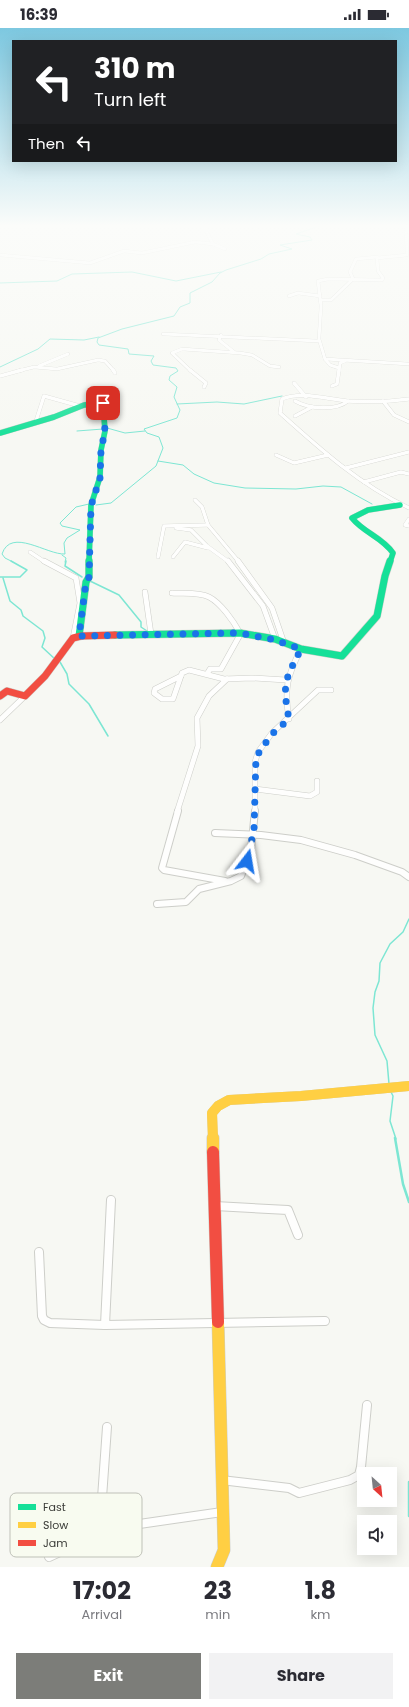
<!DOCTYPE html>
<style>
:root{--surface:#fff;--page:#f2f2f3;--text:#2b2b33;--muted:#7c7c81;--accent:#7c7d79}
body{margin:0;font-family:Poppins,sans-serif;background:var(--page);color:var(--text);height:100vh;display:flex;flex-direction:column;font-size:15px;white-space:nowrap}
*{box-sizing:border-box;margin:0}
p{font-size:13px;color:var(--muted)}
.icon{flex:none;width:22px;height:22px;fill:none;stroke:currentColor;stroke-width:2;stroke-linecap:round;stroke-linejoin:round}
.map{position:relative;height:1539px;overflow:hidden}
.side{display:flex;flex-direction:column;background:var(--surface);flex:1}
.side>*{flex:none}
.top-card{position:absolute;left:12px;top:12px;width:385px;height:122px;border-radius:0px;box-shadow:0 4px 16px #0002;background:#202124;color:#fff;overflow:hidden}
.needle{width:26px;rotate:153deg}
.controls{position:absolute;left:357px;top:1439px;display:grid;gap:8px}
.controls a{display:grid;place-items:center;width:40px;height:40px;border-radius:0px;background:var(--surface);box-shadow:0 4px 16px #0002;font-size:20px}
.pin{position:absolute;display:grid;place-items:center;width:34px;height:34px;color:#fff;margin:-17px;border-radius:8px;box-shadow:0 2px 6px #0006}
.me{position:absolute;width:44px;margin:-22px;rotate:14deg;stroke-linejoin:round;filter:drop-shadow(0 0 3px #0008)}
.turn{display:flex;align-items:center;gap:14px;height:84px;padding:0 16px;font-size:18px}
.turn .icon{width:52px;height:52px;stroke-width:2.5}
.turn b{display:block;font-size:28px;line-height:34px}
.then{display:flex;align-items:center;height:38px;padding:0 16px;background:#0003;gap:8px;font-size:15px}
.eta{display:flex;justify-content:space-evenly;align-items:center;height:68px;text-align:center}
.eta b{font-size:24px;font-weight:700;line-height:28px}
.button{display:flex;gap:8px;margin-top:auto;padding:8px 16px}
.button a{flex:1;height:46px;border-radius:0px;background:var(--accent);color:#fff;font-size:16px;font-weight:700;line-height:46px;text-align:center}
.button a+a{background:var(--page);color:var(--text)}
.status{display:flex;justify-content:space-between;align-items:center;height:28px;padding:0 20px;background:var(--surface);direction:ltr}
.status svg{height:11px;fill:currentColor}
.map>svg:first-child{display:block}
</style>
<div class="status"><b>16:39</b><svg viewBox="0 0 49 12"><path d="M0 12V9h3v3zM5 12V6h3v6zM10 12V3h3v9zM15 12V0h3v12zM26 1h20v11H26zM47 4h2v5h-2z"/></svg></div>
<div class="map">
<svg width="409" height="1539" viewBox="0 0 409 1539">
<rect width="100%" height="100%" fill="#f7f8f3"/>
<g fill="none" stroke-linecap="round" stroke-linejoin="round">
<g stroke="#7de6d3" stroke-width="1">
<polyline points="0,255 57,253 72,246 132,244 176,253 221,244"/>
<polyline points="0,339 38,321 50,311 84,312 99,309"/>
<polyline points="177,376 217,374 244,376 282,368"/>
<polyline points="107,400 125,405 145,403"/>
<polyline points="77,403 103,401"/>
<polyline points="158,433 183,437 194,446 214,455 245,460 296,461 323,458 341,459 372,476"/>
<polyline points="96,477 111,475 156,438 163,420 159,409 147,405 144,401 177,390 180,382 174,369 177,359 169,352 170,348 178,343 176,340 153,337 151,333 154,328 129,326 128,321 99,317 97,314 98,310 122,301 174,288 180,279 190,275 190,265 212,254 220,245 226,242 261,231 269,226 292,221 280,217 312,212 310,209 296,206 322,197"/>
<polyline points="62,527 66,530 65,534"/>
<path d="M13 534 5 530 2 526C11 499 47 527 65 526L64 515 67 510 80 502 62 498 60 495 76 479 89 476"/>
</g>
<g stroke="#7de6d3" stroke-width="1.5">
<polyline points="66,533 65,538 82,549"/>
<polyline points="0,549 20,549 27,542 11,533"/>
<polyline points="3,550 10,573 21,582 23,588 43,603 45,610 42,619 56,632"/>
<polyline points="90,553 119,567 141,594 141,599 147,603"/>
<polyline points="60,634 67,646 69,656 89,676 108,708"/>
<polyline points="389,1056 387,1033 375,1007 373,980 375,964 379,953 380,935 390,916 403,904 409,891"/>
<polyline points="391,1064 393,1068 390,1093 396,1111"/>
</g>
<g stroke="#7de6d3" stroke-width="2.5">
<polyline points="395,1110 403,1156 409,1174"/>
<polyline points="409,1454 409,1488"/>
</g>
<g stroke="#cdcec9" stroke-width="3.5">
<g id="street-far4">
<polyline points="203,197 213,216 225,221"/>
<polyline points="241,197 249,197"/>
<polyline points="406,197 407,227 377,230 378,243 383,250 382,252 328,251 318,253 321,278 319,311 325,331 409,336"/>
<polyline points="0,227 90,235 124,223 142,225 195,214 213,216"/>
<polyline points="289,268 298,265 320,268"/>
<polyline points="320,272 331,272 353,251 350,244 356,231 377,229"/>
<polyline points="163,306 318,313"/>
<polyline points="221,307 219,312 234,324"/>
<polyline points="325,331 330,337 339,340"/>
<polyline points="39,338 68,326"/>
<polyline points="18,343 34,339 57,341 98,332 105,333 114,343"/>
<polyline points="191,343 172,325 182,321 240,325 252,327 270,338 279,339"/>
<polyline points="339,343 340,335 345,333"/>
</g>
</g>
<g stroke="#cdcec9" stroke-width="4">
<g id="street-far3">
<polyline points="113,342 115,345"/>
<polyline points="190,342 206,355 204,359"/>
<polyline points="0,348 22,342"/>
<polyline points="294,355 306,369"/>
<polyline points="332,358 337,356 339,342"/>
<path d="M409 371C388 374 367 374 347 373 326 371 301 363 282 371L280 385C320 421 360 457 409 480"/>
<path d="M295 373C309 381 336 383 348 373"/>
<polyline points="383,373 394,387 409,394"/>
<polyline points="295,388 312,379"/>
<polyline points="36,393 44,368 80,378"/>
<polyline points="276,427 294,435 328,427"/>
<polyline points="346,440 409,424"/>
<polyline points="364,454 401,444 409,446"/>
<polyline points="195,472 202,479 208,497 239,534"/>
<polyline points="409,491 405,497 409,498"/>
<polyline points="176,500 191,502 207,518 229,534"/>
<polyline points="30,524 45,534"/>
<polyline points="158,529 164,498 208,497"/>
<polyline points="173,529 185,514 208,520"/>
</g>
</g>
<g stroke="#cdcec9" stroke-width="6">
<g id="street-far2">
<polyline points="44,533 76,550 80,575 73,610"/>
<polyline points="228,533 263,578 275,611"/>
<polyline points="238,533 272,580 284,615"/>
<polyline points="145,564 151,606"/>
<path d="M172 565C184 566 199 564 209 569 221 575 234 594 240 605"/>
<polyline points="207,646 210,641 221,641 241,605"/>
<polygon points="181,648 173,671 162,671 154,665 155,661"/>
<polyline points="181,648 182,645 189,642 224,651 252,650 286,652"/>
<path d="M289 691C284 661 287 648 301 621"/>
<polyline points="0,692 25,668"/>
<polyline points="255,761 310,768 317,764 317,753"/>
<polyline points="177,784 198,718 197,690 209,668 227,651"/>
<polyline points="255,784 255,734 258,724 272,705 318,662 331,662"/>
</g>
</g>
<g stroke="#cdcec9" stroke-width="8">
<g id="street-far1">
<polyline points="178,783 162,840 164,842 225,853"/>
<polyline points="215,805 261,807 301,812 355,827 402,844 409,849"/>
<polyline points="157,876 186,874 199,861 231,853 241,848 251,821 255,783"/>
</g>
</g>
<g stroke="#cdcec9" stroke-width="10">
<g id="street">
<polyline points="111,1172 105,1297 325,1293"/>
<polyline points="215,1178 288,1182 298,1207"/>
<polyline points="39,1224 42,1288 44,1292 50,1295 105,1297"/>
<polyline points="107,1399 101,1484 112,1500"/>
<polyline points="221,1452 289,1460 299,1465 350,1452 359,1447 361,1439 367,1377"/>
<polyline points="49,1529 112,1500 222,1484"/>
</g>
</g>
<g stroke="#cdcec9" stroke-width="6">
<g id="fast-far1">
<polyline points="0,405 54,389 84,377 103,375 105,403 101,422 100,449 91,477 89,534"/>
<path d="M390 534 393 525C382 509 364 505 352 490L368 482 400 477"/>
</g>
</g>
<g stroke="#cdcec9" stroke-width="8">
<g id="fast">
<polyline points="115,607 240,605 275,611 301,621 342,628 377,588 385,548 390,533"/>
<polyline points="79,608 86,554 89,549 89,533"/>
</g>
</g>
<g stroke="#cdcec9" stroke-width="10">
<polyline id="slow-far1" points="213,1111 212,1085 218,1078 229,1072 301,1068 409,1058"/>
</g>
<g stroke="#cdcec9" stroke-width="13">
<g id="slow">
<polyline points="213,1110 213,1124"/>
<polyline points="217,1539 224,1522 218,1294"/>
</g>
</g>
<g stroke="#cdcec9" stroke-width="8">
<polyline id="jam-far1" points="0,668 7,663 25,668 45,648 73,610 81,608 115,607"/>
</g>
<g stroke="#cdcec9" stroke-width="13">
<polyline id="jam" points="213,1124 218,1294"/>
</g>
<use href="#street-far4" stroke="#fefefd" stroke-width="3"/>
<use href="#street-far3" stroke="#fefefd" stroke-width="3.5"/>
<use href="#street-far2" stroke="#fefefd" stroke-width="5"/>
<use href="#street-far1" stroke="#fefefd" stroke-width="6"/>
<use href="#street" stroke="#fefefd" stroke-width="8"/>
<use href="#fast-far1" stroke="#16e098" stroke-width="5.5"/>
<use href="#fast" stroke="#16e098" stroke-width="7"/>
<use href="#slow-far1" stroke="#ffcf43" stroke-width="10"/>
<use href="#slow" stroke="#ffcf43" stroke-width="12"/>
<use href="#jam-far1" stroke="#f24e42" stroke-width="7"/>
<use href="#jam" stroke="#f24e42" stroke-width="12"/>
</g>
<linearGradient id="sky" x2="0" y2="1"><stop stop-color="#7dc8e0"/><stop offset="0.48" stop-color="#fbfcfa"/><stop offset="1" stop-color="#fbfcfa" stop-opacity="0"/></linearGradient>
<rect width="409" height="412" fill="url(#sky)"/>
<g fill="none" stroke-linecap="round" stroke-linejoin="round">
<path stroke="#1a73e8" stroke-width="7" stroke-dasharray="0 12.6" d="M103 375 105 403 101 422 100 450 91 478 89 549 86 554 79 608 240 605 275 612 301 621C285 652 282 655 289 691L271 707 256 729 254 802 247 833"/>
</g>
<rect x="10" y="1465" width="132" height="64" rx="6" fill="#f8fbf0" stroke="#bfc1b8" stroke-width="1"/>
<rect x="18" y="1476" width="18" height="6" fill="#16e098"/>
<rect x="18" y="1494" width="18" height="6" fill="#ffcf43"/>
<rect x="18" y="1512" width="18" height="6" fill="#f24e42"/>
<g font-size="11" fill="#3a3b37">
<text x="43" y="1483">Fast</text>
<text x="43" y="1501">Slow</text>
<text x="43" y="1519">Jam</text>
</g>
</svg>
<div class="controls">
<a><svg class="needle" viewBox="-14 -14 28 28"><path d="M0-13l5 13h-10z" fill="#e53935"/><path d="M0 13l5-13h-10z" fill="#7c7c81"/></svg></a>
<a><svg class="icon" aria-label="sound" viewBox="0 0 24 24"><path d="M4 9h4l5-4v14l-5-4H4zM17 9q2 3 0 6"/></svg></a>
</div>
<div class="pin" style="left:103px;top:375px;background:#d93025"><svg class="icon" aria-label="arrive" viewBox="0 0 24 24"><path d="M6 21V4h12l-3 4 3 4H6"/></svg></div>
<svg class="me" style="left:247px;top:833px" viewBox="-20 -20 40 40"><path d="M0-17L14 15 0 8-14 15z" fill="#1a73e8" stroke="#fff" stroke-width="4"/></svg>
<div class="top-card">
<div class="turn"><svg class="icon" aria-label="left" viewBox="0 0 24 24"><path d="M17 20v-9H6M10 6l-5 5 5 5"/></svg><div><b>310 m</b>Turn left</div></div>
<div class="then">Then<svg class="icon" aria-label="left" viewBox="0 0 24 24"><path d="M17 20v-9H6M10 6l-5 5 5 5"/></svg></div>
</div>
</div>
<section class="side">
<div class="eta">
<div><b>17:02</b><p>Arrival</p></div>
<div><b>23</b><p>min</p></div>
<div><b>1.8</b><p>km</p></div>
</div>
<div class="button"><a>Exit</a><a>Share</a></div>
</section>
